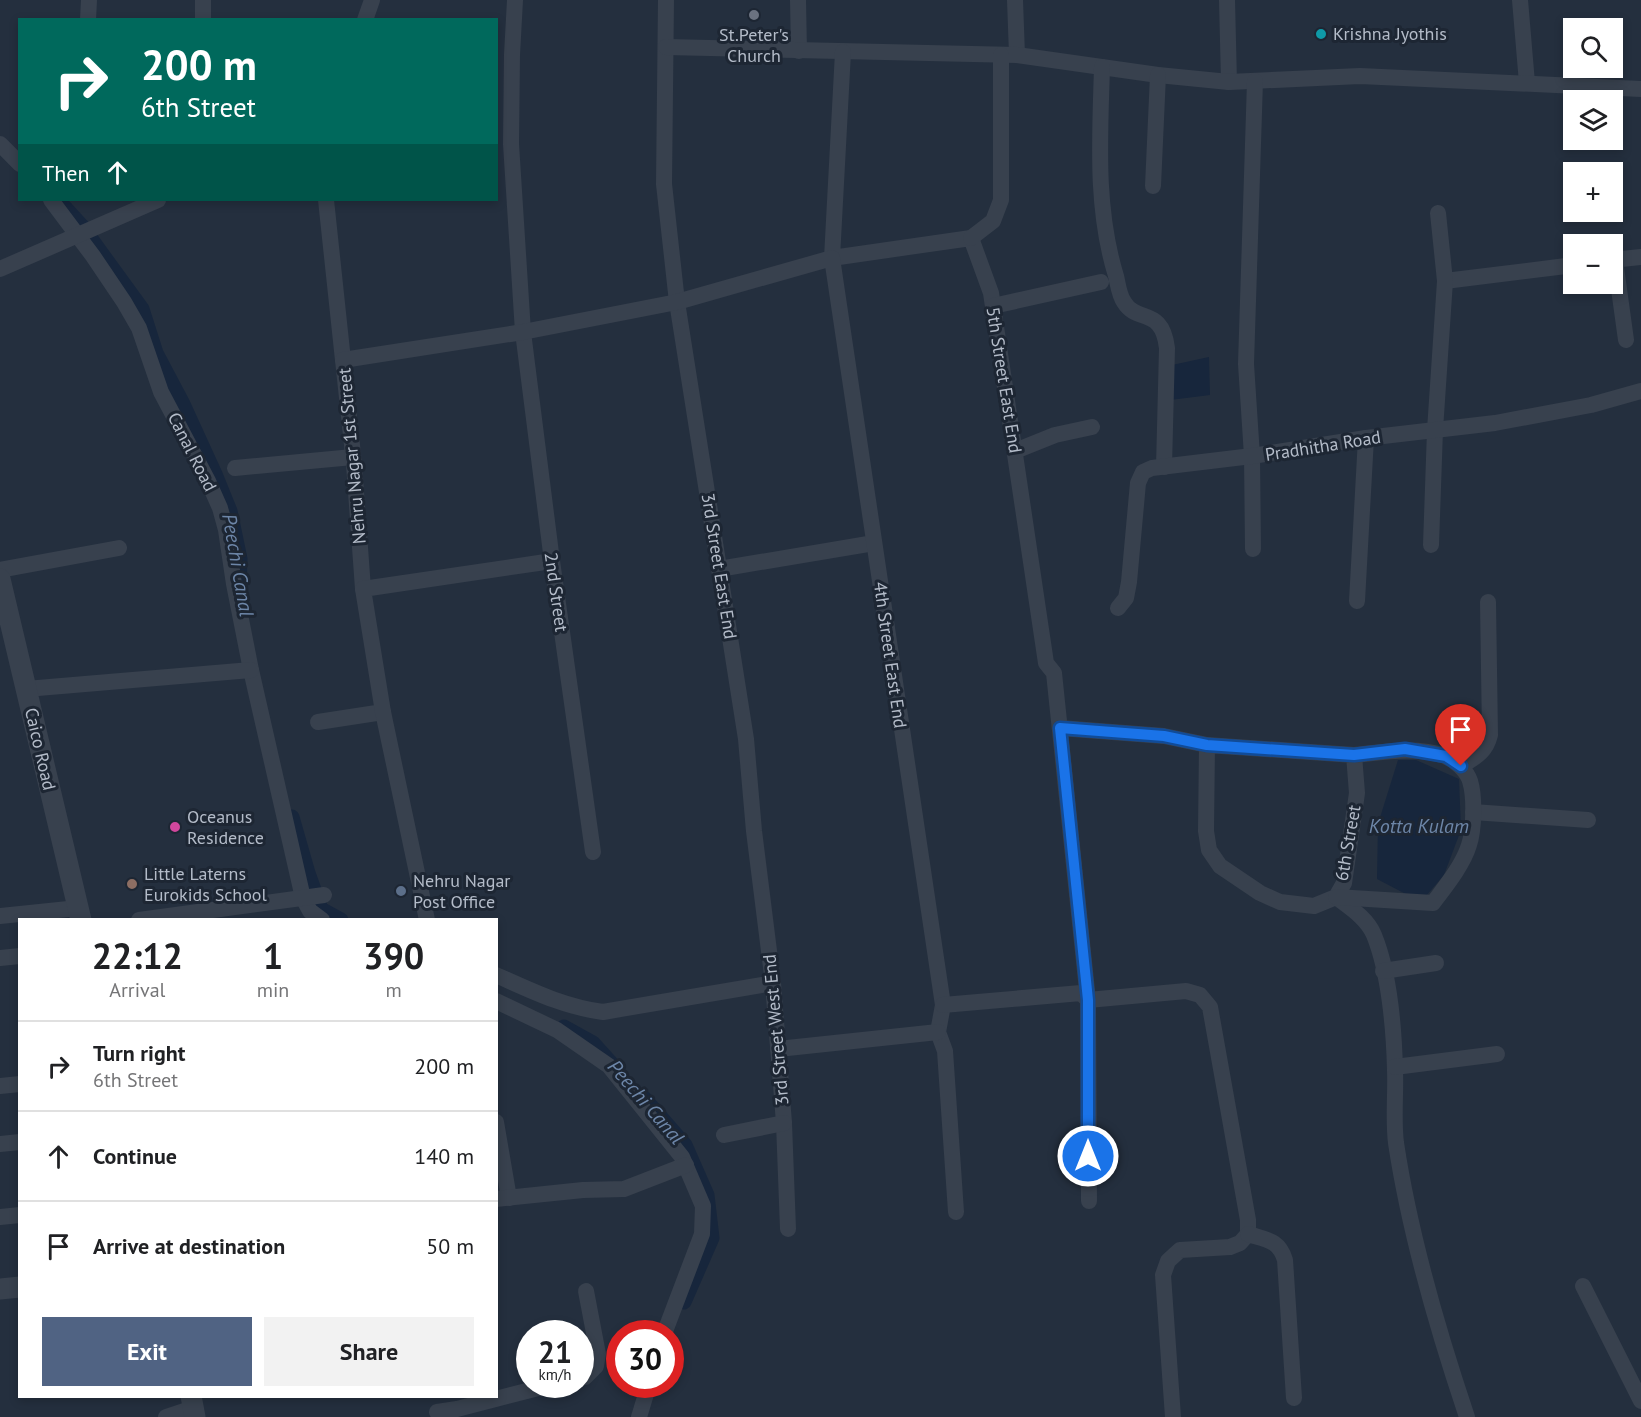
<!DOCTYPE html>
<meta charset="utf-8">
<style>
:root{--surface:#fff;--page:#f2f2f2;--text:#202124;--muted:#757577;--line:#e0e0e0;--accent:#506383}
body{margin:0;font-family:"PT Sans",sans-serif;background:var(--page);color:var(--text);height:100vh;display:flex;flex-direction:column;font-size:22px;white-space:nowrap}
*{box-sizing:border-box;margin:0}
p{font-size:20px;color:var(--muted)}
.icon{flex:none;width:33px;height:33px;fill:none;stroke:currentColor;stroke-width:2;stroke-linecap:round;stroke-linejoin:round}
.map{position:relative;flex:1;overflow:hidden}
.drawer{position:absolute;left:18px;top:918px;width:480px;height:480px;display:flex;flex-direction:column;background:var(--surface);border-radius:0px;box-shadow:0 3px 9px #0003}
.drawer>*{flex:none}
.guide{position:absolute;left:18px;top:18px;width:480px;height:183px;border-radius:0px;box-shadow:0 3px 9px #0003;background:#00695c;color:#fff;overflow:hidden}
.tools{position:absolute;left:1563px;top:18px;display:grid;gap:12px}
.tools a{display:grid;place-items:center;width:60px;height:60px;border-radius:0px;background:var(--surface);box-shadow:0 3px 9px #0003;font-size:30px}
.speed{position:absolute;left:516px;top:1320px;display:flex;gap:12px;font-size:30px;font-weight:700;text-align:center}
.speed>*{display:grid;place-content:center;width:78px;height:78px;border-radius:50%;background:var(--surface);box-shadow:0 3px 9px #0003;line-height:1}
.speed small{font-size:15px;font-weight:400}
.speed .limit{border:9px solid #d22;background:#fff;color:#111}
.pin{position:absolute;display:grid;place-items:center;width:51px;height:51px;color:#fff;margin:-62px -26px;border-radius:50% 50% 50% 0;rotate:-45deg;box-shadow:0 0 6px #0007}
.pin .icon{rotate:45deg}
.me{position:absolute;width:66px;margin:-33px;rotate:0deg;stroke-linejoin:round;filter:drop-shadow(0 0 4px #0008)}
.turn{display:flex;align-items:center;gap:21px;height:126px;padding:0 24px;font-size:27px}
.turn .icon{width:78px;height:78px;stroke-width:2.5}
.turn b{display:block;font-size:42px;line-height:51px}
.then{display:flex;align-items:center;height:57px;padding:0 24px;background:#0003;gap:12px;font-size:22px}
.eta{display:flex;justify-content:space-evenly;align-items:center;height:102px;text-align:center}
.eta b{font-size:36px;font-weight:600;line-height:42px}
.cta{display:flex;gap:12px;margin-top:auto;padding:12px 24px}
.cta a{flex:1;height:69px;border-radius:0px;background:var(--accent);color:#fff;font-size:24px;font-weight:600;line-height:69px;text-align:center}
.cta a+a{background:var(--page);color:var(--text)}
ul{padding:0;list-style:none}
li{display:flex;align-items:center;gap:18px;height:90px;padding:0 24px;border-top:2px solid var(--line)}
li div{flex:1}
li b{display:block;font-size:22px}
li em{font-style:normal}
.map>svg:first-child{display:block}
</style>
<div class="map">
<svg width="1641" height="1417" viewBox="0 0 1641 1417">
<rect width="100%" height="100%" fill="#242f3e"/>
<g fill="#17263c">
<polygon points="1209,357 1210,395 1170,400 1172,365"/>
<polygon points="1398,760 1416,760 1459,779 1461,830 1444,875 1421,902 1377,879 1378,824"/>
</g>
<g fill="none" stroke-linecap="round" stroke-linejoin="round">
<g stroke="#17263c" stroke-width="15">
<polyline points="60,202 81,225 142,309 156,353 183,404 215,474 230,511 240,559 239,586"/>
<polyline points="292,817 308,873 321,909 341,920"/>
<polyline points="564,1027 593,1043 611,1063"/>
<polyline points="644,1098 685,1145 707,1195 712,1238 684,1302"/>
</g>
<g stroke="#38414e" stroke-width="16">
<polyline points="515,0 512,55 511,144 523,332 552,561 593,852"/>
<polyline points="666,0 664,184 677,302 746,739 754,831 773,983 784,1123 788,1229"/>
<polyline points="798,0 799,51"/>
<polyline points="1015,0 1017,55"/>
<polyline points="1227,0 1229,82"/>
<polyline points="1520,0 1527,83"/>
<polyline points="88,20 89,0"/>
<polyline points="203,20 203,0"/>
<polyline points="365,20 372,0"/>
<polyline points="666,47 1017,55 1158,75 1229,82 1360,76 1641,89"/>
<polyline points="843,52 832,258 971,238 991,293 1046,663 1054,673 1088,1000 1089,1201"/>
<path d="M1102 67C1100 137 1095 208 1116 276 1118 284 1119 295 1124 302 1137 324 1162 306 1167 348L1164 467"/>
<polyline points="0,144 20,164"/>
<polyline points="1153,186 1158,75"/>
<polyline points="51,200 93,256 124,302 139,328 161,392 208,481 220,508 226,530 234,584 251,670 303,898 310,911 322,920"/>
<polyline points="326,200 343,360"/>
<polyline points="971,238 993,221 1001,200 1001,55"/>
<polyline points="1612,260 1641,257"/>
<polyline points="1615,260 1626,340"/>
<polyline points="0,269 158,200"/>
<polyline points="1445,281 1574,265"/>
<polyline points="993,306 1101,282"/>
<polyline points="1015,451 1055,435 1092,427"/>
<polyline points="235,468 353,457"/>
<polyline points="1431,545 1435,430 1445,281 1438,213"/>
<polyline points="1253,549 1252,456 1246,364 1255,81"/>
<polyline points="719,569 874,543"/>
<polyline points="0,570 119,548"/>
<polyline points="363,589 354,464 343,360 523,332 677,302 832,258 943,1005 938,1032 945,1051 956,1212"/>
<polyline points="1357,601 1366,438"/>
<polyline points="1118,608 1126,598 1129,582 1138,483 1143,472 1152,468 1252,456 1366,438 1495,423 1591,405 1641,391"/>
<polyline points="26,689 251,670"/>
<polyline points="318,722 383,712"/>
<polyline points="1060,728 1164,736 1207,745 1206,831 1209,850 1220,866 1260,893 1280,902 1314,906 1336,897 1344,883 1357,793 1354,755 1207,745"/>
<path d="M1461 766C1476 757 1486 752 1490 735L1488 602"/>
<polyline points="1473,812 1588,820"/>
<path d="M1336 897C1349 907 1367 918 1374 935 1389 972 1394 1029 1395 1070 1396 1094 1393 1119 1396 1143 1410 1236 1437 1328 1467 1417"/>
<path d="M1336 897 1433 903C1445 887 1463 865 1469 845 1474 830 1475 797 1470 781 1467 771 1455 760 1445 756 1415 746 1384 752 1354 755"/>
<polyline points="0,916 78,908"/>
<polyline points="139,920 324,895"/>
<polyline points="427,920 383,712 363,589 552,561"/>
<polyline points="0,958 20,956"/>
<polyline points="1383,971 1436,963"/>
<path d="M496 975C532 991 564 1007 603 1012L773 983"/>
<polyline points="496,1001 557,1030 609,1066 682,1157 703,1206 702,1234 664,1334"/>
<polyline points="943,1005 1081,993 1088,1000 1186,991 1200,995 1210,1007 1248,1220 1248,1234 1240,1243 1230,1247 1180,1250 1168,1261 1163,1275 1173,1417"/>
<polyline points="778,1049 938,1032"/>
<polyline points="1395,1067 1497,1054"/>
<polyline points="0,1086 20,1084"/>
<polyline points="496,1122 509,1198"/>
<polyline points="724,1135 784,1123"/>
<polyline points="0,1144 20,1142"/>
<polyline points="496,1199 583,1190 624,1189 686,1165"/>
<polyline points="0,1217 20,1215"/>
<path d="M1248 1234C1267 1240 1279 1240 1285 1260L1294 1398"/>
<polyline points="1583,1286 1641,1401"/>
<polyline points="580,1378 585,1377 596,1366 598,1354 586,1291"/>
<polyline points="437,1412 457,1409 554,1384"/>
<polyline points="166,1417 193,1408"/>
<polyline points="639,1417 649,1384"/>
</g>
<g stroke="#38414e" stroke-width="21">
<polyline points="0,579 81,920"/>
<polyline points="0,1289 20,1287"/>
<polyline points="191,1396 195,1417"/>
</g>
</g>
<g fill="none" stroke-linecap="round" stroke-linejoin="round">
<g stroke="#114b97" stroke-width="15">
<polyline id="route" points="1088,1156 1088,1000 1060,728 1164,736 1207,745 1354,755 1405,749 1446,756 1461,766"/>
</g>
<use href="#route" stroke="#1a73e8" stroke-width="10"/>
</g>
<circle fill="#6b7280" stroke="#1d2633" stroke-width="2" cx="754" cy="15" r="6"/>
<circle fill="#0f9aa8" stroke="#1d2633" stroke-width="2" cx="1321" cy="34" r="6"/>
<circle fill="#d1479c" stroke="#1d2633" stroke-width="2" cx="175" cy="827" r="6"/>
<circle fill="#8d6e63" stroke="#1d2633" stroke-width="2" cx="132" cy="884" r="6"/>
<circle fill="#5c6f8a" stroke="#1d2633" stroke-width="2" cx="401" cy="891" r="6"/>
<g text-anchor="middle" stroke-width="6" stroke-linejoin="round" paint-order="stroke">
<g font-size="18" fill="#b4bcc9" stroke="#1d2633" text-anchor="start">
<text x="1333" y="40">Krishna Jyothis</text>
<text x="754" y="41" text-anchor="middle">St.Peter's<tspan x="754" dy="21">Church</tspan></text>
<text x="187" y="823">Oceanus<tspan x="187" dy="21">Residence</tspan></text>
<text x="144" y="880">Little Laterns<tspan x="144" dy="21">Eurokids School</tspan></text>
<text x="413" y="887">Nehru Nagar<tspan x="413" dy="21">Post Office</tspan></text>
</g>
<g font-size="18" fill="#b4bcc9" stroke="#1d2633">
<text transform="translate(1004 380) rotate(81)" y="6">5th Street East End</text>
<text transform="translate(1323 446) rotate(-9)" y="6">Pradhitha Road</text>
<text transform="translate(192 452) rotate(63)" y="6">Canal Road</text>
<text transform="translate(352 456) rotate(-95)" y="6">Nehru Nagar 1st Street</text>
<text transform="translate(719 566) rotate(81)" y="6">3rd Street East End</text>
<text transform="translate(556 592) rotate(82)" y="6">2nd Street</text>
<text transform="translate(890 655) rotate(82)" y="6">4th Street East End</text>
<text transform="translate(40 749) rotate(77)" y="6">Caico Road</text>
<text transform="translate(1348 843) rotate(-80)" y="6">6th Street</text>
<text transform="translate(776 1030) rotate(-95)" y="6">3rd Street West End</text>
</g>
<g font-size="20" font-style="italic" fill="#6d86a8" stroke="#1d2633">
<text transform="translate(238 565) rotate(80)" y="7">Peechi Canal</text>
<text x="1419" y="833">Kotta Kulam</text>
<text transform="translate(646 1102) rotate(49)" y="7">Peechi Canal</text>
</g>
</g>
</svg>
<div class="tools">
<a><svg class="icon" aria-label="search" viewBox="0 0 24 24"><circle cx="10" cy="10" r="6"/><path d="M15 15l6 6"/></svg></a>
<a><svg class="icon" aria-label="layers" viewBox="0 0 24 24"><path d="M12 4l9 5-9 5-9-5zM3 14l9 5 9-5"/></svg></a>
<a>+</a>
<a>−</a>
</div>
<div class="speed"><div>21<small>km/h</small></div><div class="limit">30</div></div>
<div class="pin" style="left:1461px;top:766px;background:#d93025"><svg class="icon" aria-label="arrive" viewBox="0 0 24 24"><path d="M6 21V4h12l-3 4 3 4H6"/></svg></div>
<svg class="me" style="left:1088px;top:1156px" viewBox="-20 -20 40 40"><circle r="17" fill="#1a73e8" stroke="#fff" stroke-width="3"/><path d="M0-11L8 9 0 5-8 9z" fill="#fff"/></svg>
<div class="guide">
<div class="turn"><svg class="icon" aria-label="right" viewBox="0 0 24 24"><path d="M7 20v-9h11M14 6l5 5-5 5"/></svg><div><b>200 m</b>6th Street</div></div>
<div class="then">Then<svg class="icon" aria-label="ahead" viewBox="0 0 24 24"><path d="M12 20V5M6 11l6-6 6 6"/></svg></div>
</div>
<section class="drawer">
<div class="eta">
<div><b>22:12</b><p>Arrival</p></div>
<div><b>1</b><p>min</p></div>
<div><b>390</b><p>m</p></div>
</div>
<ul>
<li><svg class="icon" aria-label="right" viewBox="0 0 24 24"><path d="M7 20v-9h11M14 6l5 5-5 5"/></svg><div><b>Turn right</b><p>6th Street</p></div><em>200 m</em></li>
<li><svg class="icon" aria-label="ahead" viewBox="0 0 24 24"><path d="M12 20V5M6 11l6-6 6 6"/></svg><div><b>Continue</b></div><em>140 m</em></li>
<li><svg class="icon" aria-label="arrive" viewBox="0 0 24 24"><path d="M6 21V4h12l-3 4 3 4H6"/></svg><div><b>Arrive at destination</b></div><em>50 m</em></li>
</ul>
<div class="cta"><a>Exit</a><a>Share</a></div>
</section>
</div>
